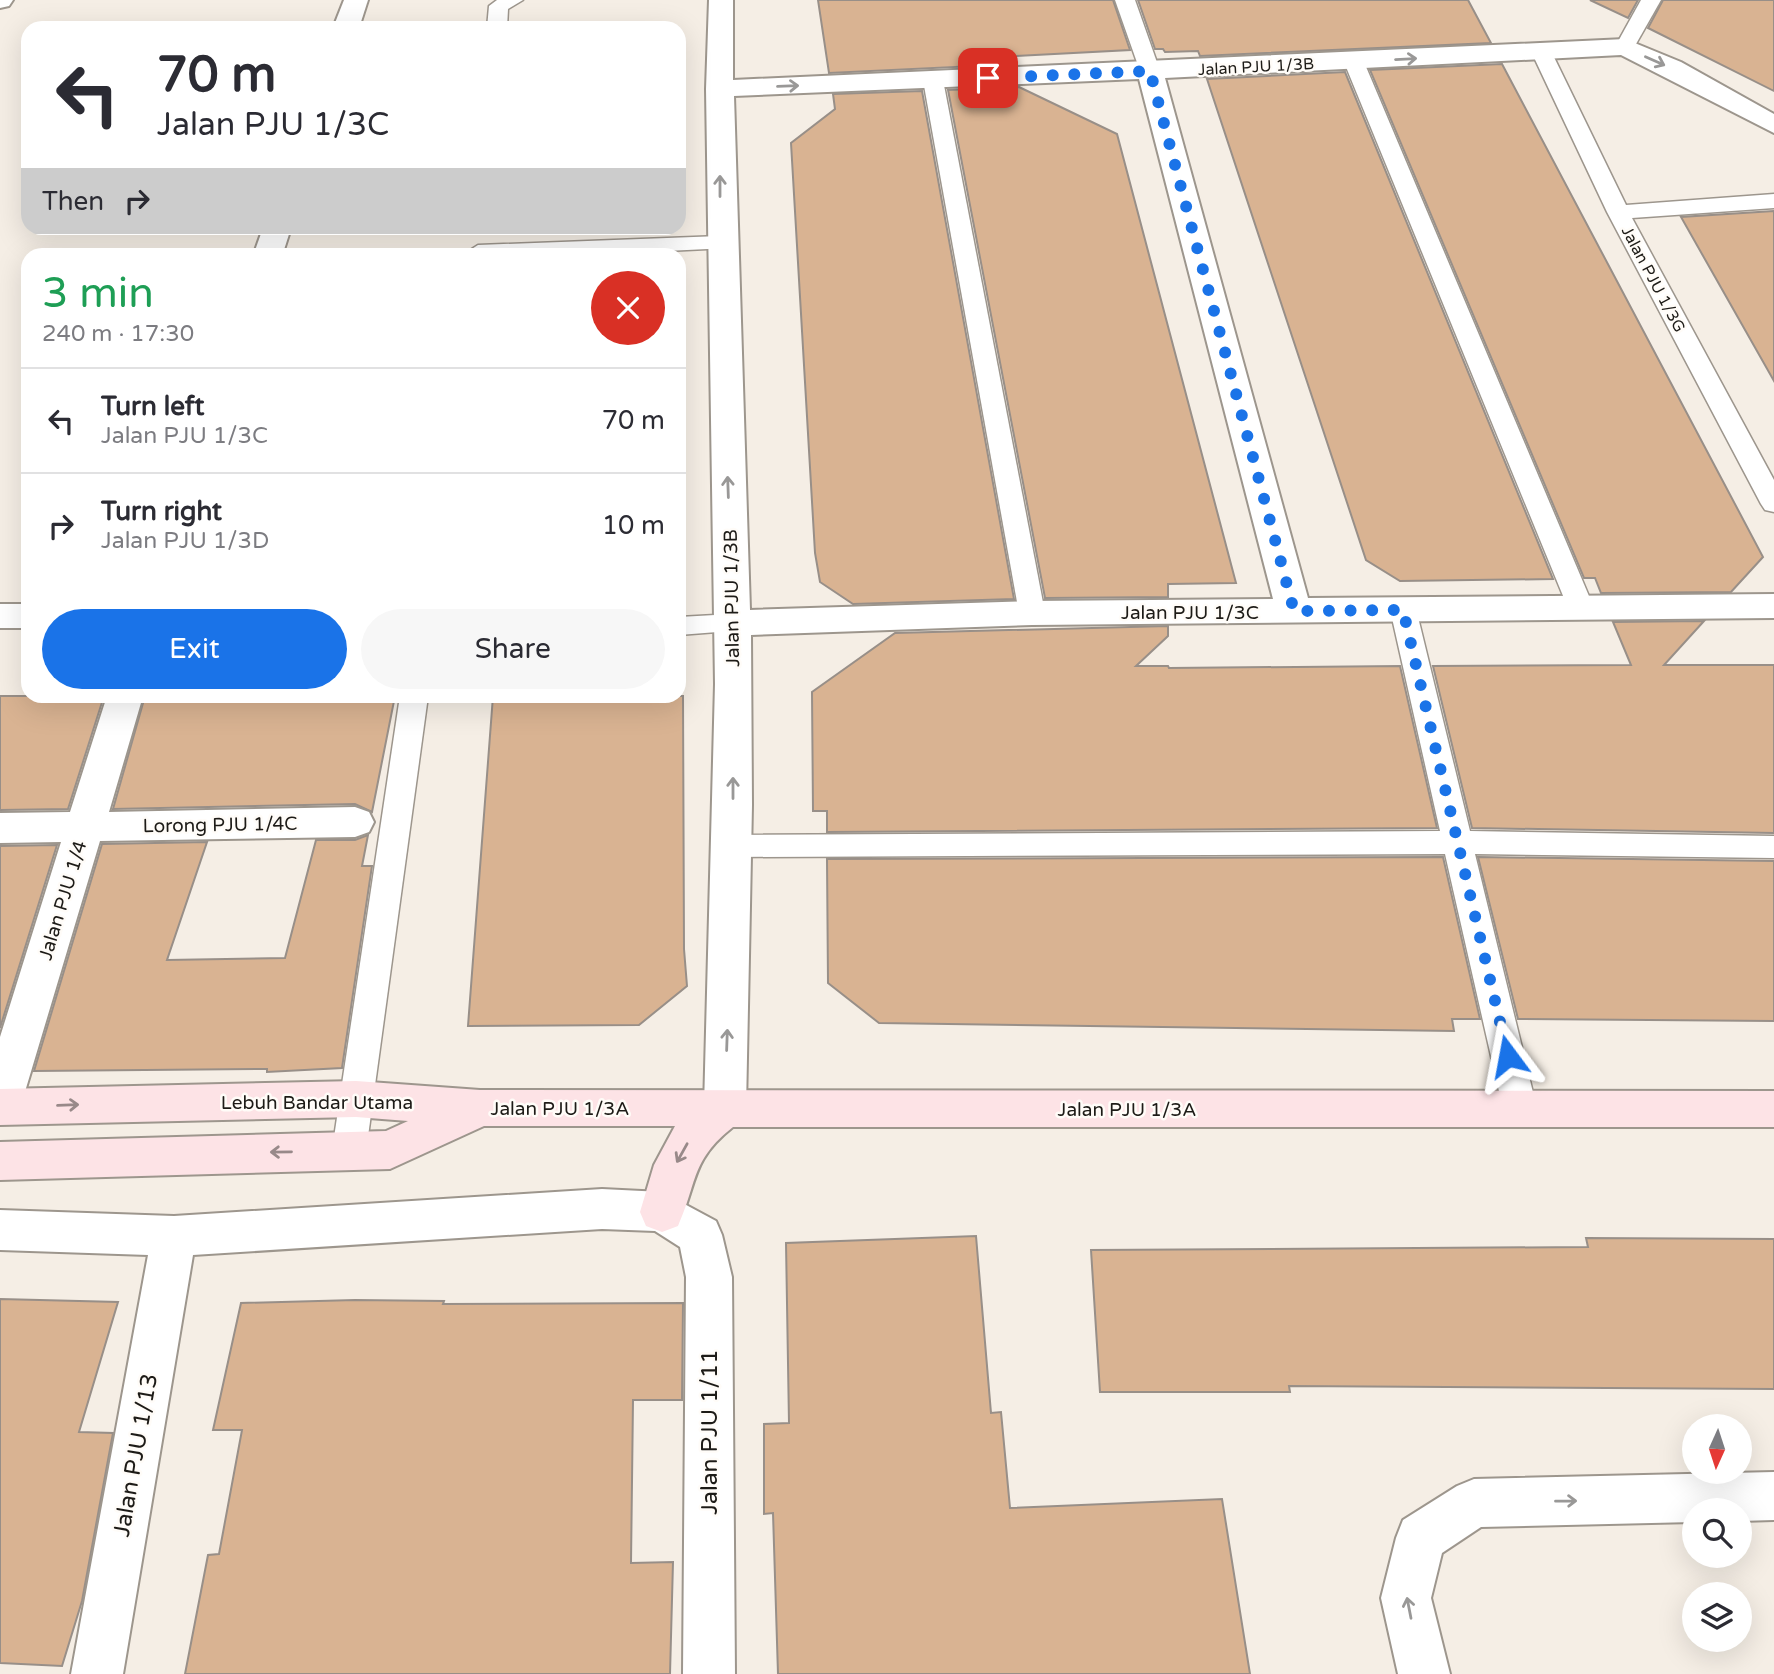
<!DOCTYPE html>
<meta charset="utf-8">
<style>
:root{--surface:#fff;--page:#f7f7f7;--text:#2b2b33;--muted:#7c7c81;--line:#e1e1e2;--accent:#1a73e8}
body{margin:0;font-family:"Varela Round",sans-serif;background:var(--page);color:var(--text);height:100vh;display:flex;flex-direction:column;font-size:26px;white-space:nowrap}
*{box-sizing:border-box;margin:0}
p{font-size:23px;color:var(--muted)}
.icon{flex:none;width:38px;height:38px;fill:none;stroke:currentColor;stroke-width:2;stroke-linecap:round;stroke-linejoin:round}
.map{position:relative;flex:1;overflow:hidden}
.details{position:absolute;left:21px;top:248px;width:665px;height:455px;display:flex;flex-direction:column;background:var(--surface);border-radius:21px;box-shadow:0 7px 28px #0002}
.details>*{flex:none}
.hud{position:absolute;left:21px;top:21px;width:665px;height:214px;border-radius:21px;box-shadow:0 7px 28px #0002;background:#fff;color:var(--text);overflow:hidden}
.needle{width:46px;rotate:183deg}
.controls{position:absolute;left:1682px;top:1414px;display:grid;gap:14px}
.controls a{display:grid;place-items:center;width:70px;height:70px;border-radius:50%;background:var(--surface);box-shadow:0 7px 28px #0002;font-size:35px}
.pin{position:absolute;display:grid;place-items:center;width:60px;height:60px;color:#fff;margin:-30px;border-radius:14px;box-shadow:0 4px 10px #0006}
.me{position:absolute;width:77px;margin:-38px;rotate:347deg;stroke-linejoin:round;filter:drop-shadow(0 0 5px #0008)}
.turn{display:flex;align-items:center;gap:24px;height:147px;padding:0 21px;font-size:32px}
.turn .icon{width:91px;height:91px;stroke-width:2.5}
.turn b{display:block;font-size:49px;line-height:60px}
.then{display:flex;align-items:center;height:66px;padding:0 21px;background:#0003;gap:14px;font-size:26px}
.round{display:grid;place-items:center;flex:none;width:74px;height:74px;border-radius:37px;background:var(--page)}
.overview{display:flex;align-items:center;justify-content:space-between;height:119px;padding:0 21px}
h1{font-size:42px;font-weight:600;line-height:52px;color:#1e9e55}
.primary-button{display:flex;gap:14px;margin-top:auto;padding:14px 21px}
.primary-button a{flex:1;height:80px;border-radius:42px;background:var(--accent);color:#fff;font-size:28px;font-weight:600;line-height:80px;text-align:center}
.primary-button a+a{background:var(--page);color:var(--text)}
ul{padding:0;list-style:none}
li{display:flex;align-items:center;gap:21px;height:105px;padding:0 21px;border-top:2px solid var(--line)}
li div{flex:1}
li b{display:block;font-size:26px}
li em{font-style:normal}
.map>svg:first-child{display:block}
</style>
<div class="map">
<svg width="1774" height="1674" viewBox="0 0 1774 1674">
<rect width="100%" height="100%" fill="#f5eee5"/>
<g fill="#d9b392" stroke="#988f88" stroke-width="2">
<polygon points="818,0 1113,0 1130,50 962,59 976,66 829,73"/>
<polygon points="1138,0 1468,0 1491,43 1200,56 1198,51 1165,52 1163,49 1155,49"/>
<polygon points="1590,0 1638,0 1628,18"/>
<polygon points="1663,0 1774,0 1774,91 1648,28"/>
<polygon points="1502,64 1763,557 1731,592 1601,593 1595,578 1584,578 1370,70"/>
<polygon points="1345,72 1553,579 1400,581 1366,560 1207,79"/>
<polygon points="1019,87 1117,134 1236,583 1168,584 1168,597 1045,598 948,90"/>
<polygon points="922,91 1014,599 853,604 820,582 815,553 791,143 835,109 833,94"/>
<polygon points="1774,211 1774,381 1681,217"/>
<polygon points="1704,621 1664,665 1774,665 1774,833 1472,828 1433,666 1631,665 1613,622"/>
<polygon points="1168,626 1168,636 1136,666 1168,666 1169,668 1400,666 1437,828 827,832 827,811 813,811 812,692 895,633"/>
<polygon points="0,696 104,696 68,809 0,810"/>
<polygon points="145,696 395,696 372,812 355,804 113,809"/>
<polygon points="493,696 683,696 684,949 687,986 639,1025 468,1026"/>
<polygon points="368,835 362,866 372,866 342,1068 267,1072 267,1069 34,1071 102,844 207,842 167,960 285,958 316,840 355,840"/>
<polygon points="57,845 0,1028 0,846"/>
<polygon points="1443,857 1480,1019 1452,1019 1454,1031 879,1023 828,983 827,859"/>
<polygon points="1478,857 1774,861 1774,1021 1518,1019"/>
<polygon points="976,1236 991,1413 1001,1412 1010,1508 1222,1499 1250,1674 778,1674 773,1513 764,1514 764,1424 789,1423 786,1243"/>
<polygon points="1586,1238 1774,1239 1774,1389 1289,1386 1290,1392 1100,1392 1091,1250 1588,1247"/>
<polygon points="0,1299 118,1302 79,1432 113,1433 82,1601 62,1666 0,1663"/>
<polygon points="355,1300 444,1301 443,1304 683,1303 682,1400 633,1400 631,1563 673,1562 670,1674 185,1674 208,1555 219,1554 242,1430 213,1430 241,1303"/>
</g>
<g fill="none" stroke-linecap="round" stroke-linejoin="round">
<g stroke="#9d968d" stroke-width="3">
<g id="service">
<polygon points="497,0 523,0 508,9 507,28 487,28 489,6"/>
<polygon points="1115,0 1135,0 1160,71 1157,75 1143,75 1140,71"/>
<polygon points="1641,0 1661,0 1632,51 1618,51 1615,47"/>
<polygon points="1541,45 1551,51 1626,205 1774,194 1774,208 1632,218 1774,480 1774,512 1765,510 1761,504 1607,212 1531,51"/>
<polygon points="1354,56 1364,62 1594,608 1591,615 1581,617 1571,615 1568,608 1344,62"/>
<polygon points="933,74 943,80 1045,613 1042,620 1032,622 1022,620 1019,613 923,80"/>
<polygon points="720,236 731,243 728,248 564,256 469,256 467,252 478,245"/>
<polygon points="1403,600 1413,602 1416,609 1470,831 1774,836 1774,858 1475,854 1537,1109 1532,1119 1520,1123 1508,1119 1503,1109 1445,854 733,857 722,854 718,846 722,838 733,835 1440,831 1390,609 1393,602"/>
<polygon points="733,614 743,616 747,623 743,630 679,635 679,617"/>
<polygon points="400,696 428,696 366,1151 361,1161 349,1166 337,1161 332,1151"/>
</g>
</g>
<g stroke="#9d968d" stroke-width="4">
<g id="minor">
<polygon points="0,0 13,0 9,6 0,8"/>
<polygon points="344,0 368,0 359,28 333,28"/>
<path d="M709 0H733V80L1625 39 1681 62 1774 114V133L1621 55 1165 78 1308 598 1774 594V618L1032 625 751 635 752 805 746 1108 740 1121 725 1126 710 1121 704 1108 715 684 706 89ZM1139 79 1273 599 1032 601 750 610 734 96Z"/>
<polygon points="263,228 291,228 282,256 253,256"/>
<rect x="0" y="604" width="28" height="24"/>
<polygon points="107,696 143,696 109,812 355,807 369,812 374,822 369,832 355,837 100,841 21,1105 15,1118 0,1123 0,1037 61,842 0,843 0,813 70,812"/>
<polygon points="602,1189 662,1192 716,1221 722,1235 732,1277 735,1674 683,1674 686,1277 680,1247 655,1231 602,1229 193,1255 123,1674 71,1674 148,1255 0,1250 0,1210 174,1216"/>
<polygon points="1774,1472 1774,1520 1740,1521 1740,1510 1694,1510 1694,1522 1481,1527 1442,1553 1431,1598 1450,1674 1398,1674 1381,1598 1396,1538 1403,1520 1457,1486 1474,1479"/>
</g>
</g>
<g stroke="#9d968d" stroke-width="4">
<path id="secondary" d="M356 1081 480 1090 1774 1091V1127H733C690 1161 698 1182 678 1226L662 1232 646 1226 640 1212 654 1165 675 1126H484L390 1169 0 1180V1142L386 1131 408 1121 356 1117 0 1125V1089Z"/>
</g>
<use href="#service" fill="#fff" fill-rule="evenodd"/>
<use href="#minor" fill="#fff" fill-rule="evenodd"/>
<use href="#secondary" fill="#fde3e6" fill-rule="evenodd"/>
</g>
<defs><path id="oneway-shaft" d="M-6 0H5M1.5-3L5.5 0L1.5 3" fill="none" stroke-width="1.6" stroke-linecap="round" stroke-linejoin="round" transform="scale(1.75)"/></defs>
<g stroke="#999897">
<use href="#oneway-shaft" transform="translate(1406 59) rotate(-3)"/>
<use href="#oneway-shaft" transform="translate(1655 61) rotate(24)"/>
<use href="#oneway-shaft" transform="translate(788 86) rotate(-2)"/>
<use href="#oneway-shaft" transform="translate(720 186) rotate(-90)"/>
<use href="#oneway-shaft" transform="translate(728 487) rotate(-92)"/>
<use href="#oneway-shaft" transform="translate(733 788) rotate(-90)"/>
<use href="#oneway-shaft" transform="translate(727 1040) rotate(-88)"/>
<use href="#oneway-shaft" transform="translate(1566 1501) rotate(-1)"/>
<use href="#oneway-shaft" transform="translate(1409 1608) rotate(-101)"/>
</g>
<g stroke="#988989">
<use href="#oneway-shaft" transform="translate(68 1105) rotate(-2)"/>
<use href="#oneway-shaft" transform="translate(281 1152) rotate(179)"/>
<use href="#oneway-shaft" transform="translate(682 1153) rotate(119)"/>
</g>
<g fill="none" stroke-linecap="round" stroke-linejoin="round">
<polyline stroke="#1a73e8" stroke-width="12" stroke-dasharray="0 21.6" points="988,78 1150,71 1294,611 1403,610 1508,1056"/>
</g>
<g text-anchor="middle" stroke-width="5" stroke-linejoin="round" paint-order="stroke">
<g font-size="16" fill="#1d1b17" stroke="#fffcf8">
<text transform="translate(1256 66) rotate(-3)" y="6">Jalan PJU 1/3B</text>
<text transform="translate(1654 279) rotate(62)" y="6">Jalan PJU 1/3G</text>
</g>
<g font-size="19" fill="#1d1b17" stroke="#fffcf8">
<text transform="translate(731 598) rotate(-91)" y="7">Jalan PJU 1/3B</text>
<text x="1190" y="619">Jalan PJU 1/3C</text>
<text transform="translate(220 824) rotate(-1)" y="7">Lorong PJU 1/4C</text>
<text transform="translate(62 900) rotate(-73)" y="7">Jalan PJU 1/4</text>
<text x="317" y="1109">Lebuh Bandar Utama</text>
<text x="560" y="1115">Jalan PJU 1/3A</text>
<text x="1127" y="1116">Jalan PJU 1/3A</text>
</g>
<g font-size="23" fill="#1d1b17" stroke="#fffcf8">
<text transform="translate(709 1432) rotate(-90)" y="8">Jalan PJU 1/11</text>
<text transform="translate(135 1455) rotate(-80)" y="8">Jalan PJU 1/13</text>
</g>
</g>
</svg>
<div class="controls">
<a><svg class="needle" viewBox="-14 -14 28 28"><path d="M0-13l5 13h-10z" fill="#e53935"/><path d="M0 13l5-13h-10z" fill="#7c7c81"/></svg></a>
<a><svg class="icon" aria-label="search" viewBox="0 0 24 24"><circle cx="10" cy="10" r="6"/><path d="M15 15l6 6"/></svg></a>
<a><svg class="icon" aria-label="layers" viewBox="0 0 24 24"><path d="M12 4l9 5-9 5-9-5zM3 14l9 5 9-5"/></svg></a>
</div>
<div class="pin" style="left:988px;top:78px;background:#d93025"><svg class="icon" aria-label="arrive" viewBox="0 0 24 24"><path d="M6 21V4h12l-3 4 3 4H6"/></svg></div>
<svg class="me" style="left:1508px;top:1056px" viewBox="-20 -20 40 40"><path d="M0-17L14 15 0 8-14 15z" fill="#1a73e8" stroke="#fff" stroke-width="4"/></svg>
<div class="hud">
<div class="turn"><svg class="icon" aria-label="left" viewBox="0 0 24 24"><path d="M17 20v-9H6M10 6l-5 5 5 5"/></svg><div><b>70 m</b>Jalan PJU 1/3C</div></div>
<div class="then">Then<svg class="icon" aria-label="right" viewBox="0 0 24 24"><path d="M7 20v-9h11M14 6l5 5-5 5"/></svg></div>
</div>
<section class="details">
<div class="overview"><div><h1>3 min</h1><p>240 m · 17:30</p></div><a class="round" style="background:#d93025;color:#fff"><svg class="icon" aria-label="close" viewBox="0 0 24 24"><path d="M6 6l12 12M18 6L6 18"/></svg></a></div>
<ul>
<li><svg class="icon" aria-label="left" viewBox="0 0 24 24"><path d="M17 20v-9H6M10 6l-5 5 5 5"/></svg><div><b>Turn left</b><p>Jalan PJU 1/3C</p></div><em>70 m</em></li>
<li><svg class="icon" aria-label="right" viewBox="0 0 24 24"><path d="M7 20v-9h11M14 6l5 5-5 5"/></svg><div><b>Turn right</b><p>Jalan PJU 1/3D</p></div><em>10 m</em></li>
</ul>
<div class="primary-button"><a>Exit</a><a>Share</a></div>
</section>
</div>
